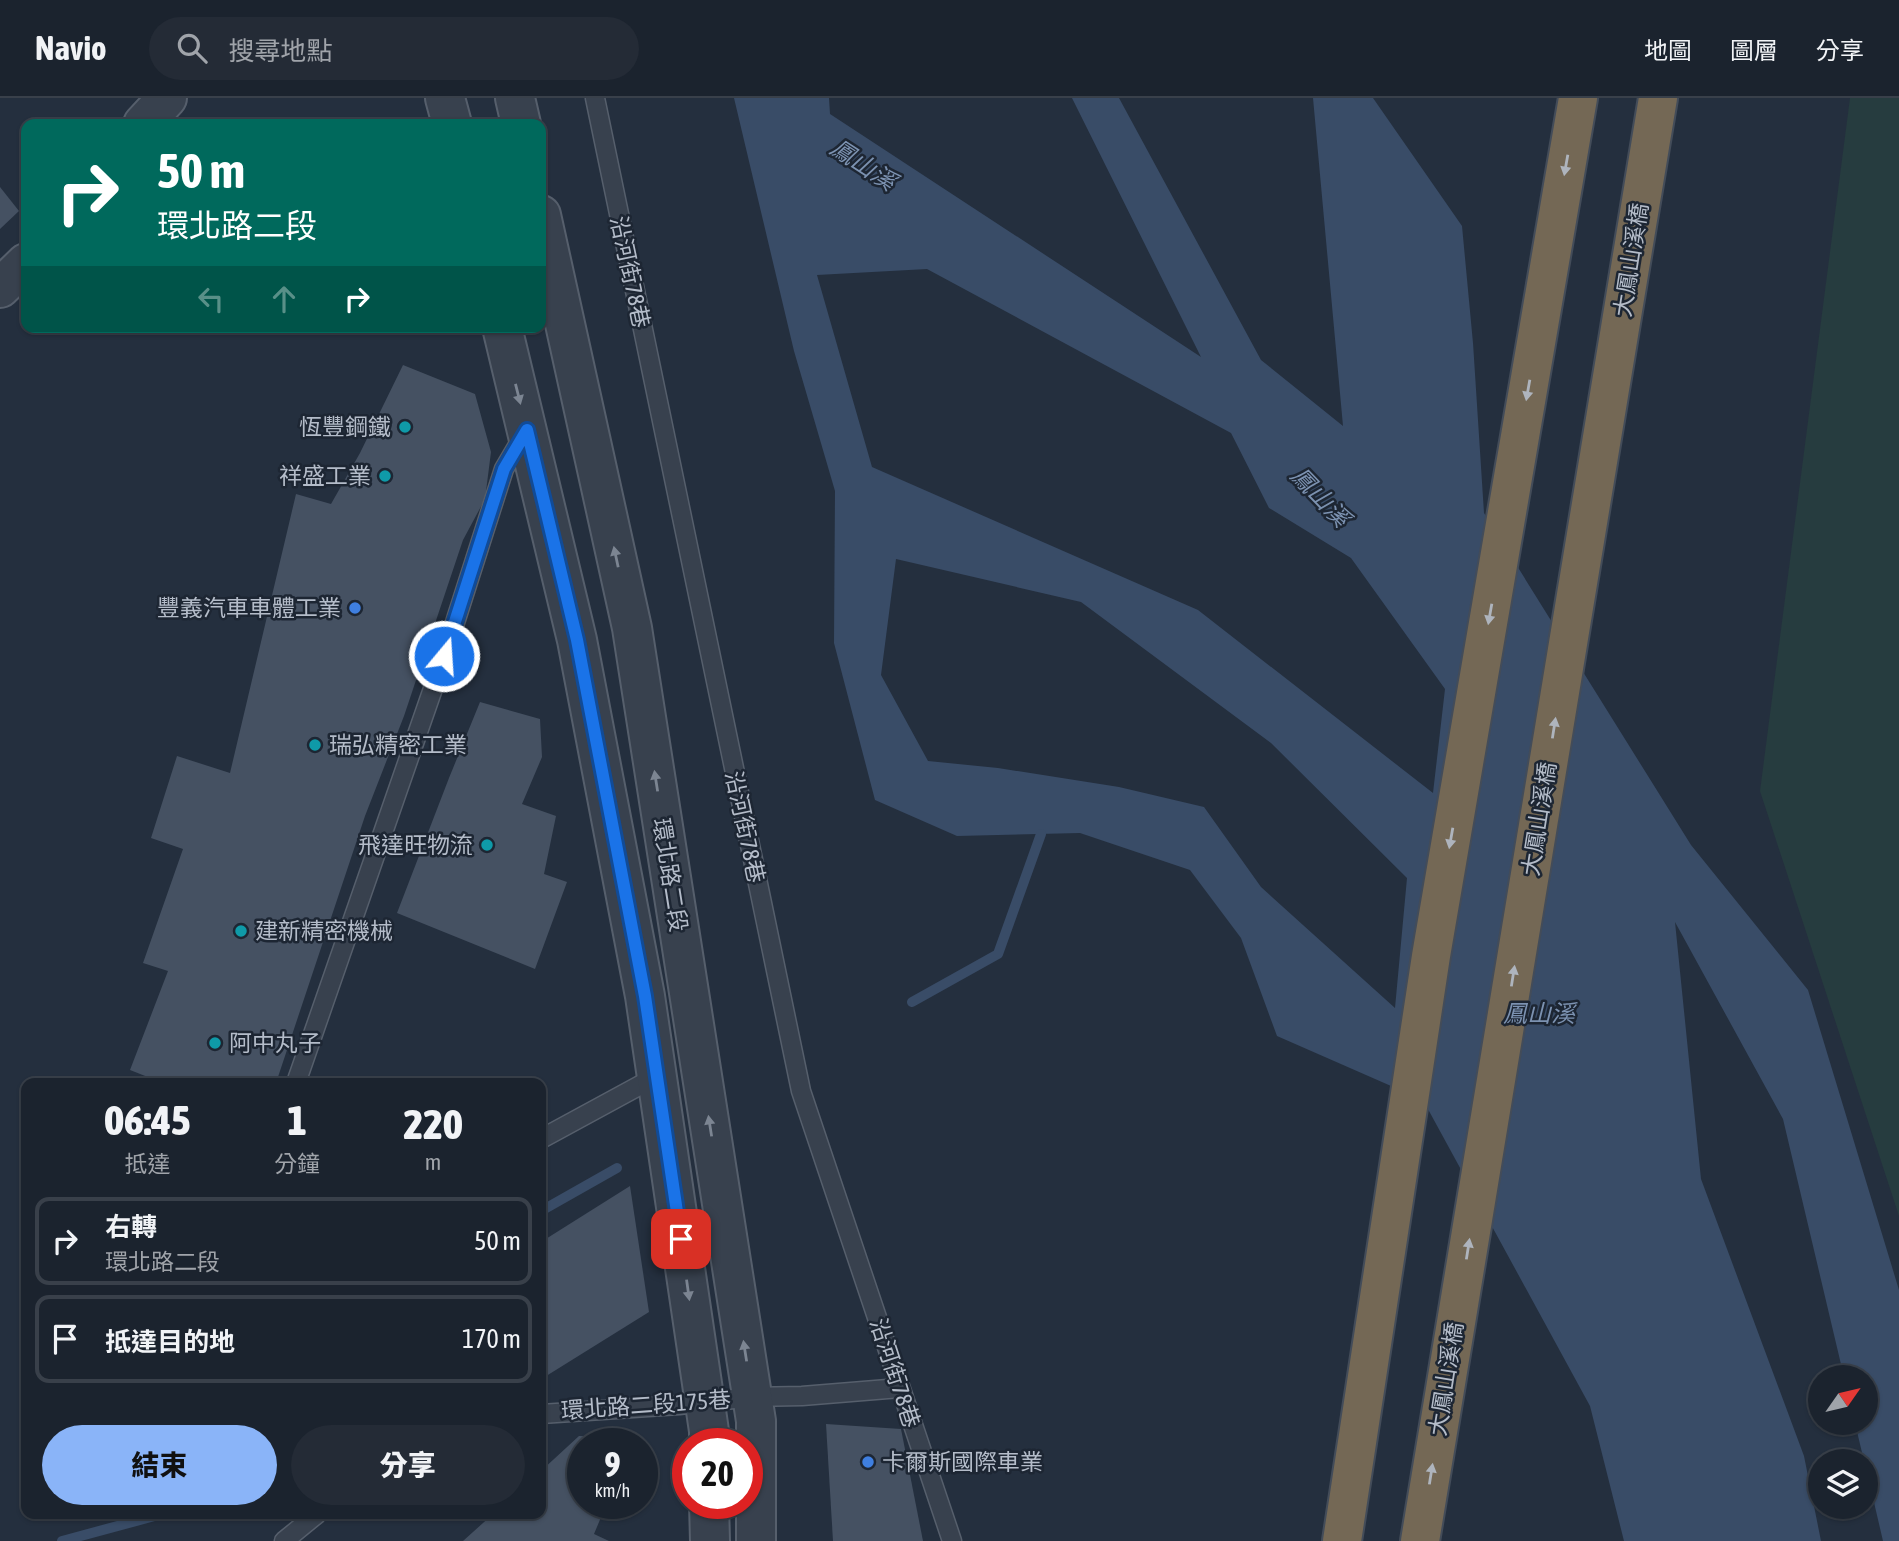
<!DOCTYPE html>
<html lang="zh-TW">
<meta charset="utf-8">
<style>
:root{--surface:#1b232e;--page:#242b36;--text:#f1f3f6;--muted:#a0a4aa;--line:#39404a;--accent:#8ab4f8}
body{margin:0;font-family:"Asap Condensed","Noto Sans TC",sans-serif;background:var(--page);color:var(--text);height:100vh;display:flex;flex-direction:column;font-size:26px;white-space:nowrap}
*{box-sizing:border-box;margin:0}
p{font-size:23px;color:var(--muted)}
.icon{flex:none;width:38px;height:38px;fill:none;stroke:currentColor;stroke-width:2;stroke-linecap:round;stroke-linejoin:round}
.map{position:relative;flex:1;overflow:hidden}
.sheet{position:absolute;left:21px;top:980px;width:525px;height:441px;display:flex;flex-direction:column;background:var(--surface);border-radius:14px;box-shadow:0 2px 5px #0004,0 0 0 2px var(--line)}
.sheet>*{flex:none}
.banner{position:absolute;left:21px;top:21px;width:525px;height:214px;border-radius:14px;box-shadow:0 2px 5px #0004,0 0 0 2px var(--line);background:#00695c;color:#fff;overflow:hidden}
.needle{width:46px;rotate:56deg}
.tools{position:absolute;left:1808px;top:1267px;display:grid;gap:14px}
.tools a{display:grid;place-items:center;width:70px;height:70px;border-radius:50%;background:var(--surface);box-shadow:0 2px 5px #0004,0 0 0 2px var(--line);font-size:35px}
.speed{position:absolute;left:567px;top:1330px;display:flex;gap:14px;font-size:35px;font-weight:700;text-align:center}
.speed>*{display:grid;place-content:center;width:91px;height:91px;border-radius:50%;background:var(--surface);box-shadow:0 2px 5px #0004,0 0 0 2px var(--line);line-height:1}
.speed small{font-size:18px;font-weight:400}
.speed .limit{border:10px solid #d22;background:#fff;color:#111}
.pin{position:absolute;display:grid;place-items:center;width:60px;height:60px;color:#fff;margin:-30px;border-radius:14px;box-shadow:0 4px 10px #0006}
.me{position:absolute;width:77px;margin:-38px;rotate:18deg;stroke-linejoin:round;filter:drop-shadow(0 0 5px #0008)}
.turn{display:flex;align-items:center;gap:24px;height:147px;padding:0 21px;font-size:32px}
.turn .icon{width:91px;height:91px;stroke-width:2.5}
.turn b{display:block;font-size:49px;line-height:60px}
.lanes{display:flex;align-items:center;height:66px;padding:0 21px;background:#0003;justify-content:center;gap:35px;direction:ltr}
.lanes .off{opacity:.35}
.eta{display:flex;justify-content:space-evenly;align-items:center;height:119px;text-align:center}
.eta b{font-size:42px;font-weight:800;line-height:49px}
.primary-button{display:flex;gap:14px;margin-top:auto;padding:14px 21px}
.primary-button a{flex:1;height:80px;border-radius:42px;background:var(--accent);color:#111;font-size:28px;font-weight:800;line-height:80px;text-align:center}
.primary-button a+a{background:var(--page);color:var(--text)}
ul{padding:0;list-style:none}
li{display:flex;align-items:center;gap:21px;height:88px;margin:0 14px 10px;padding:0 7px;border:4px solid var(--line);border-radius:14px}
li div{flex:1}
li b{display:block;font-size:26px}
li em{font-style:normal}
header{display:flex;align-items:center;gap:42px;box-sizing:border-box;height:98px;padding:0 35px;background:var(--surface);border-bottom:2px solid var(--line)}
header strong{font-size:33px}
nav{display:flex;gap:38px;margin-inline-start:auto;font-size:24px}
.search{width:490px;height:63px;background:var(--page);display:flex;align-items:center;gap:18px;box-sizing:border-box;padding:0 24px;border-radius:38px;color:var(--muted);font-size:26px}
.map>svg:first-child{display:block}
</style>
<header>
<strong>Navio</strong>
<div class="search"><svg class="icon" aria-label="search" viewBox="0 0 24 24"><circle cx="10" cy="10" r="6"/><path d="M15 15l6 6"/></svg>搜尋地點</div>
<nav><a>地圖</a><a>圖層</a><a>分享</a></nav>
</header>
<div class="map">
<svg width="1899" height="1443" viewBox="0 0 1899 1443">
<rect width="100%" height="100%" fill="#242f3e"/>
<polygon fill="#263c3f" points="1850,0 1899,0 1899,1118 1760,693"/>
<path fill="#394c67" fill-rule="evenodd" d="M734 0H829L830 16 1201 259 1072 0H1119L1261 262 1343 328 1313 0H1373L1462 128 1473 245 1484 415 1691 747 1808 892 1899 1192V1443H1883L1866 1370V1363H1864L1855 1325H1866V1279H1844L1783 1021 1675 824 1701 1081 1804 1358 1821 1443H1624L1590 1308 1423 1002 1277 938 1241 840 1190 772 1080 735 957 738 875 702 834 545 835 393 794 253ZM927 171 1231 335 1269 410 1351 460 1445 591 1433 695 1198 512 872 369 817 177ZM896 461 1081 504 1271 645 1407 780 1395 910 1261 789 1204 709 1119 689 998 670 928 663 881 577Z"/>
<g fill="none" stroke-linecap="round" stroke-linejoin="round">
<g stroke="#394c67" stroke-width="10">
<polyline points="912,904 998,856 1041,736"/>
<polyline points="541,1113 617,1070"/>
<polyline points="62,1443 162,1416"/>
</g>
</g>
<g fill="#455162">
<polygon points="0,89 19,113 0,131"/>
<polygon points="403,267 475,296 491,354 485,401 463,442 404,618 365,718 276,985 163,985 130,972 168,873 143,865 183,751 151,740 177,658 230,675 296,396 331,406 360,355"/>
<polygon points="480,604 540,621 542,659 522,706 556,718 544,776 567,784 535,871 397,815 449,680"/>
<polygon points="630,1088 649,1214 543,1280 541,1276 541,1144"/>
<polygon points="826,1326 901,1331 923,1443 833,1443"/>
<polygon points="579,1338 633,1340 631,1346 583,1346 583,1405 607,1405 594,1436 609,1443 463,1443 493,1416 541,1416 541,1373"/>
</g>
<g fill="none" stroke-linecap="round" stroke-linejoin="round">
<g stroke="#565f6c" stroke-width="21">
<g id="service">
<polyline points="595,0 801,993 952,1443"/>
<polyline points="296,985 444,559 504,371 525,335"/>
<polyline points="541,1041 657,978"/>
<polyline points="541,1316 679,1307 752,1299 802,1298 900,1290"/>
<polyline points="284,1443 317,1416"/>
</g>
</g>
<g stroke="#565f6c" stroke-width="42">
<g id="tertiary">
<polyline points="445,0 452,26"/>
<polyline points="515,0 521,26"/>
<polyline points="143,26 167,0"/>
<polyline points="541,117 632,530 756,1323 756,1443"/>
<polyline points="0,190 26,165"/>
<polyline points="502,229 577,542 645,898 709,1333 709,1346"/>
<polyline points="709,1405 710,1443"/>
</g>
</g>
<g stroke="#434c59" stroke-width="42">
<g id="motorway">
<polyline points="1342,1443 1431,858 1578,0"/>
<polyline points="1420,1443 1658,0"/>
</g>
</g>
<use href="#service" stroke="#38414e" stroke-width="18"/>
<use href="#tertiary" stroke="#38414e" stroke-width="38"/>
<use href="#motorway" stroke="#746855" stroke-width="38"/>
</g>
<defs><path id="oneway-solid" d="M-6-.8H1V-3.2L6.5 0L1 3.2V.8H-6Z" transform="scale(1.75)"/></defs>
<g fill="#aeb4bd">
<use href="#oneway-solid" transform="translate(1566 67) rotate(100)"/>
<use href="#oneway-solid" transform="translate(1528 292) rotate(100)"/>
<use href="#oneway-solid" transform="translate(1490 516) rotate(100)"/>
<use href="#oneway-solid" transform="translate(1554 630) rotate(-81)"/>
<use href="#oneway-solid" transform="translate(1451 740) rotate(100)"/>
<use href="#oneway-solid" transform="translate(1513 878) rotate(-81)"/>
<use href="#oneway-solid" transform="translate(1468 1151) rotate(-81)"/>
<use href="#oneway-solid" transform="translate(1431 1376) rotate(-81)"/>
</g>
<g fill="#7c8592">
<use href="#oneway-solid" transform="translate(518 296) rotate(76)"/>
<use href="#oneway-solid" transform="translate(616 459) rotate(-102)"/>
<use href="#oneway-solid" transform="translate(656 683) rotate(-99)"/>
<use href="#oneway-solid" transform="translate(710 1028) rotate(-99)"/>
<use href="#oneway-solid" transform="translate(688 1192) rotate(82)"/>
<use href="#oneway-solid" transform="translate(745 1253) rotate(-99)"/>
</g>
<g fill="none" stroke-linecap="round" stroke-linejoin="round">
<g stroke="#114b97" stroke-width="18">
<polyline id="route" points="444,558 504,371 527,332 577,542 645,898 681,1141"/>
</g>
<use href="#route" stroke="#1a73e8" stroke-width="12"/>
</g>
<g fill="#0f9aa8" stroke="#1d2633" stroke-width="2.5">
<circle cx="405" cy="329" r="7"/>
<circle cx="385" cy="378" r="7"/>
<circle cx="315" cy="647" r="7"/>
<circle cx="487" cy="747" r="7"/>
<circle cx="241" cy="833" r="7"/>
<circle cx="215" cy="945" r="7"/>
</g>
<g fill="#3f7fe0" stroke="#1d2633" stroke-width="2.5">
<circle cx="355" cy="510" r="7"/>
<circle cx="868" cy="1364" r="7"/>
</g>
<g text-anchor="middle" stroke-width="5" stroke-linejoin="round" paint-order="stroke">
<g font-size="23" fill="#b4bcc9" stroke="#1d2633">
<text transform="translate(1631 162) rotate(-81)" y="8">大鳳山溪橋</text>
<text transform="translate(630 174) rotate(78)" y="8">沿河街78巷</text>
<text transform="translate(1539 721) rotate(-81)" y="8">大鳳山溪橋</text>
<text transform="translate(745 729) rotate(78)" y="8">沿河街78巷</text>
<text transform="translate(670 777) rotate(81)" y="8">環北路二段</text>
<text transform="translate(895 1275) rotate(72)" y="8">沿河街78巷</text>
<text transform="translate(1446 1281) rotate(-81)" y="8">大鳳山溪橋</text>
<text transform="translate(646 1307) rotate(-4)" y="8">環北路二段175巷</text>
</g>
<g font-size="23" fill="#b4bcc9" stroke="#1d2633" text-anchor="end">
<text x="391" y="337">恆豐鋼鐵</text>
<text x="371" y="386">祥盛工業</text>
<text x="341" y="518">豐義汽車車體工業</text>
<text x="329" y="655" text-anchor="start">瑞弘精密工業</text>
<text x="473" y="755">飛達旺物流</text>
<text x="255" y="841" text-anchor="start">建新精密機械</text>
<text x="229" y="953" text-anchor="start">阿中丸子</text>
<text x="882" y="1372" text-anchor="start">卡爾斯國際車業</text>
</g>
<g font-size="24" font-style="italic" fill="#7c92b1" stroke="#1d2633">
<text transform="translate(863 67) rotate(33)" y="8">鳳山溪</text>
<text transform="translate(1320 399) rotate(46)" y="8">鳳山溪</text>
<text x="1539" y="924">鳳山溪</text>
</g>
</g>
</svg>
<div class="tools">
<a><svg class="needle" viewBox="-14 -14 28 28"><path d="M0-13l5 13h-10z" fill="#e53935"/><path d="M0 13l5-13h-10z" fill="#a0a4aa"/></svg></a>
<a><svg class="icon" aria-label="layers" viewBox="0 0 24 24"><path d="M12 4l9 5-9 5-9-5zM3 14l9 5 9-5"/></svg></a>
</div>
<div class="speed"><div>9<small>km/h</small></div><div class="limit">20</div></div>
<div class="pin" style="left:681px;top:1141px;background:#d93025"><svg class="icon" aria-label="arrive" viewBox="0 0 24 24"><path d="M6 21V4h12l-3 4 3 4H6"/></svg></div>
<svg class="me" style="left:444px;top:558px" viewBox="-20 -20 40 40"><circle r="17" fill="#1a73e8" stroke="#fff" stroke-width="3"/><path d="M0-11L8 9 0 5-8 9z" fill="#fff"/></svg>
<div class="banner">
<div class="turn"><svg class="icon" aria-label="right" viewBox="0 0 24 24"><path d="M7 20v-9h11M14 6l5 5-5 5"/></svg><div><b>50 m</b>環北路二段</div></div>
<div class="lanes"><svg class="icon off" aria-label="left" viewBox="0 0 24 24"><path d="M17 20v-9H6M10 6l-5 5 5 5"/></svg><svg class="icon off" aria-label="ahead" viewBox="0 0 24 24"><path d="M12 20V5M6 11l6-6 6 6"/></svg><svg class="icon" aria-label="right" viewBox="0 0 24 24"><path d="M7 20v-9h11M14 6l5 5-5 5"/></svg></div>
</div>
<section class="sheet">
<div class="eta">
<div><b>06:45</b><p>抵達</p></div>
<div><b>1</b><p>分鐘</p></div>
<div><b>220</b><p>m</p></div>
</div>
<ul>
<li><svg class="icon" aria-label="right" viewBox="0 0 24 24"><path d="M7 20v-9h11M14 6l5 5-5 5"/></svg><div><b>右轉</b><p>環北路二段</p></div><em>50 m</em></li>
<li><svg class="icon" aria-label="arrive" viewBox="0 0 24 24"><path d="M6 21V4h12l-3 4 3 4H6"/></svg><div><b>抵達目的地</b></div><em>170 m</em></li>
</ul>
<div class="primary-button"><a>結束</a><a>分享</a></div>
</section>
</div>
